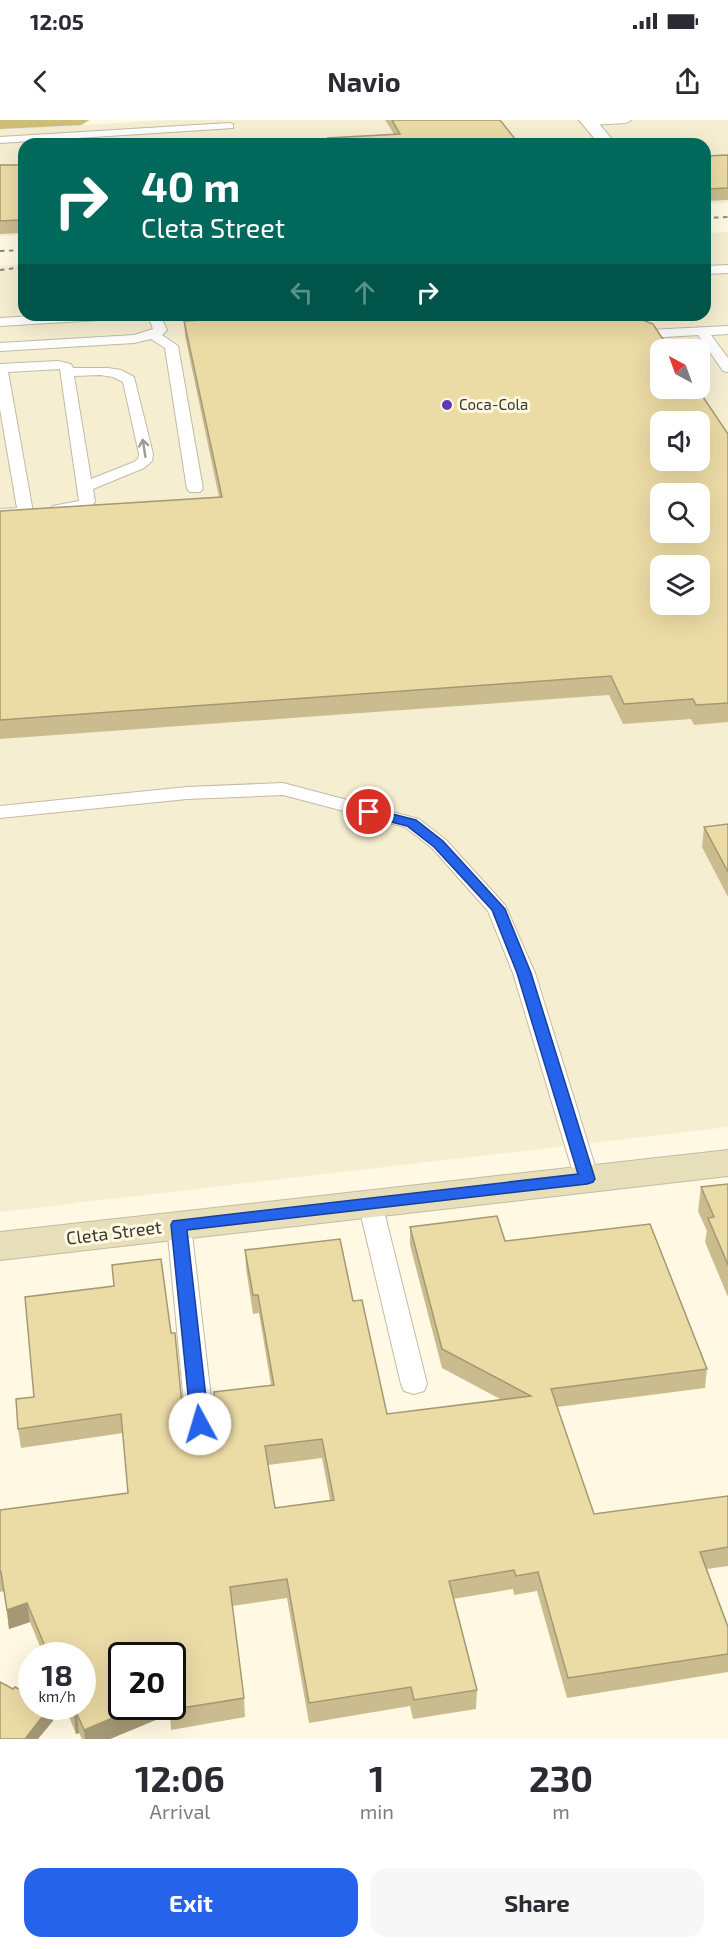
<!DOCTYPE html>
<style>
:root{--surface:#fff;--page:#f7f7f7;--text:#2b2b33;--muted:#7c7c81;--accent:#2563eb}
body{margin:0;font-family:"Exo 2",sans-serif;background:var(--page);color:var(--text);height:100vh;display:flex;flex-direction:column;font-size:22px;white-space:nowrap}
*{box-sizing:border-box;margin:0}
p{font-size:20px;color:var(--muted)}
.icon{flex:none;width:33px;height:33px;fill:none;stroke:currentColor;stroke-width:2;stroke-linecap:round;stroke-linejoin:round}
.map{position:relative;height:1619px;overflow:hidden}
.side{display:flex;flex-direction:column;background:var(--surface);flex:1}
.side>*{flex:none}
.banner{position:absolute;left:18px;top:18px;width:693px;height:183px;border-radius:18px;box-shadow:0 6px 24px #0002;background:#00695c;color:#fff;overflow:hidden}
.needle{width:39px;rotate:319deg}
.buttons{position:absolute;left:650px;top:219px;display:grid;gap:12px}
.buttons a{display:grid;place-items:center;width:60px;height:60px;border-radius:12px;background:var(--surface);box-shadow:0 6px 24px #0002;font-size:30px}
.speed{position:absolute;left:18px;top:1522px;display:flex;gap:12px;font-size:30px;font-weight:700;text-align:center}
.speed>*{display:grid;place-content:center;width:78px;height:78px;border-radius:50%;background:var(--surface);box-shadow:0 6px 24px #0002;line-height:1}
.speed small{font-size:15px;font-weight:400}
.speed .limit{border:3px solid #111;border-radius:9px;background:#fff;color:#111}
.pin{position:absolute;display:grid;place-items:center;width:51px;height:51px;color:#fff;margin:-26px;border:3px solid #fff;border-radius:50%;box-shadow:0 2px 6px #0007}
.me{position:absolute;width:66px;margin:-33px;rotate:354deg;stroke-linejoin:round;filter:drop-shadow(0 0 4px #0008)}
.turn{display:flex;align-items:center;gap:21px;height:126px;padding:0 24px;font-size:27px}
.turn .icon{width:78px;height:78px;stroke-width:2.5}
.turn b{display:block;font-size:42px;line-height:51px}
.lanes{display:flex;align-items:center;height:57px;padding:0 24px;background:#0003;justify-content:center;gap:30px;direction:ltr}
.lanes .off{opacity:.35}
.eta{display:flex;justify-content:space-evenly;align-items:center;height:102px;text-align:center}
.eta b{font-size:36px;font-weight:700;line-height:42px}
.primary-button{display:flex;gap:12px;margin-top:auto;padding:12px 24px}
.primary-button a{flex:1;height:69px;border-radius:18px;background:var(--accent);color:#fff;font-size:24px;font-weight:700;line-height:69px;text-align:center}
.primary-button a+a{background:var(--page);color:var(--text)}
.status{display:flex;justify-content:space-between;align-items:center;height:42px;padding:0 30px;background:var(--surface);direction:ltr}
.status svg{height:16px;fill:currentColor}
header{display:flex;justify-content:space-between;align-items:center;height:78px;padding:0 24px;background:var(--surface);font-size:27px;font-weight:700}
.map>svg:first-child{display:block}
</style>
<div class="status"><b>12:05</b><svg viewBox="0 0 49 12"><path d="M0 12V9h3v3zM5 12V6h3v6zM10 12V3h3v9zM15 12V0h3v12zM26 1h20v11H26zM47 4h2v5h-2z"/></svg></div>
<header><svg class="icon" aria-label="back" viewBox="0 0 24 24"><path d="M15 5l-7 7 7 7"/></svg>Navio<svg class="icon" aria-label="share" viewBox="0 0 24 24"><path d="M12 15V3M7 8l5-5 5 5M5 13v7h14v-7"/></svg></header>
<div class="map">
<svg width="728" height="1619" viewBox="0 0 728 1619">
<rect width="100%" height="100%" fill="#fff9e3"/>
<g fill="#f6eed1" fill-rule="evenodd">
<polygon points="170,0 728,0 728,83 705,84 705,24 584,24 580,19 510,22 500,13 318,21 319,24 24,24 24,115 0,116 0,10"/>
<path d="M728 112V1007L0 1092V146L24 144V195H705V113ZM660 230H699V268H660ZM660 302H699V340H660ZM660 374H699V412H660ZM660 446H699V484H660Z"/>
</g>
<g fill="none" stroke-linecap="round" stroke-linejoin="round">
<g stroke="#c1bba6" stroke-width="2">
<g id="lane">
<polygon points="585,0 631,0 626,3 589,5 585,4"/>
<polygon points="229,3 233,4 233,8 0,23 0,17"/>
<polygon points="728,145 728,153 705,154 705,146"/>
<polygon points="51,195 121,195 115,199 0,206 0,198"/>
<polygon points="148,195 160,195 167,210 162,215 178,226 203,369 200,372 190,372 187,369 165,228 151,219 134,223 0,231 0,223 134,215 153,209"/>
<polygon points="728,206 728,214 711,215 728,238 728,252 723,251 698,215 648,218 641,214 648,210"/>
<path d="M58 241 71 244 73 248H108L121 250 134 257 153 334 152 341 144 348 93 369 95 382 87 390 53 392 50 389 53 386 79 381 60 249 8 252 33 392 25 397 0 399V389L17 388 0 289V244ZM100 255 113 257 123 262 139 334 138 339 134 342 91 359 74 256Z"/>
<polygon points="283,663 419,699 446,720 505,785 535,853 599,1059 596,1065 587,1067 578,1065 575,1059 513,853 488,791 432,728 405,707 283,675 187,679 0,698 0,686 187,667"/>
<polygon points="370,1075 379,1077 382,1083 427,1264 424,1271 414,1274 404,1271 401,1264 358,1083 361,1077"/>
<polygon points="179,1096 188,1099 191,1105 214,1304 210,1311 200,1315 190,1311 186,1304 167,1105 170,1099"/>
</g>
</g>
<g stroke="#c1bba6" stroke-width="2">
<polygon id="street" points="579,0 596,0 616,24 599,24"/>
</g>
<g stroke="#c1bba6" stroke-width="2">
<polygon id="secondary" points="728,1030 728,1056 0,1140 0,1112"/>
</g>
<g stroke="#e7e7e6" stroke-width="2">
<polygon id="primary" points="0,0 89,0 81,5 0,9"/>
</g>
<use href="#lane" fill="#fff" fill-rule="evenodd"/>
<use href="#street" fill="#fff" fill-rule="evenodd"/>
<use href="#secondary" fill="#e7dfba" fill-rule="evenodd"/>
<use href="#primary" fill="#cfbe76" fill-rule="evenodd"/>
<g stroke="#8c887a" stroke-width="2" stroke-dasharray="4.5 4.5" stroke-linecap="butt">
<polyline points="705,98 728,97"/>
<polyline points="0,131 24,130"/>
<polyline points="0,150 24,147"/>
</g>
</g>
<g fill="#cabc8e" fill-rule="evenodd">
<polygon points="385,0 500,0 519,24 328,24 328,18 394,14"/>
<polygon points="728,35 728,80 705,81 705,36"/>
<polygon points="0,45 24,45 24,160 20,113 0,114"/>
<polygon points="184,201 645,201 728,314 728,602 694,605 691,599 623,604 609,575 0,619 0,391 219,377 185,216"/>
<polygon points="728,704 728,777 702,727 704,707"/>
<polygon points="728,1064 728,1177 705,1122 707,1111 698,1091 701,1067"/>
<path d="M410 1107 505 1121 707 1249 705 1268 557 1287 594 1394 728 1376V1446L707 1449 728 1507V1552L567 1578 537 1471 514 1475 513 1469 453 1479 477 1570 476 1589 413 1599 410 1586 309 1603 287 1478 232 1486 244 1578 245 1597 171 1610 170 1594 110 1619H82L79 1613 76 1614 65 1587H82V1536H44L30 1502 9 1509 4 1471 0 1472V1390L128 1373 123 1313 21 1328 18 1309 34 1277 171 1213 182 1285 188 1294 200 1298 271 1265 259 1193 253 1194 246 1148 245 1130 353 1181 387 1294 502 1280 442 1248 410 1125ZM322 1338 330 1380 275 1388 268 1345Z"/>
</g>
<g fill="#a49974">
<polygon points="645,195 646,195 645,209 640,199"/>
<polygon points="27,1483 30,1502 9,1509 7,1490"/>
<polygon points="50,1587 53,1601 38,1619 25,1619"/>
<polygon points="139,1587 171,1587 169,1590 170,1594 110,1619 85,1619 84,1610"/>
<polygon points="77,1594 79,1613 76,1614 74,1595"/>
</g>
<g fill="#ebdba5" stroke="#a49974" stroke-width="1.5" fill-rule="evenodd">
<polygon points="392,0 500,0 519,24 332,24 328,18 400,14"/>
<polygon points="728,35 728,68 706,69 705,68 705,36"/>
<polygon points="0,45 24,45 24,159 19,100 0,101"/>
<path d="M298 195H645L640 199 653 204 670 230H660V268H697L728 314V583L696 585 693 579 624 584 611 556 0 600V391L222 377 184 201ZM660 302H699V340H660ZM660 374H699V412H660ZM660 446H699V484H660Z"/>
<polygon points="728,704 728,752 704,707"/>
<polygon points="728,1064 728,1145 708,1098 714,1097 701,1067"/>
<path d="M497 1096 505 1121 650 1104 707 1249 551 1269 594 1394 728 1376V1427L700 1432 728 1507V1534L568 1558 538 1452 516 1456 514 1450 449 1461 477 1570 414 1580 411 1567 309 1583 287 1459 230 1467 244 1578 169 1590 170 1587H172V1536H122V1587H139L84 1610 77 1594 74 1595 71 1587H82V1536H49L27 1483 7 1490 1 1452 0 1453V1390L128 1373 121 1294 18 1309 16 1279 34 1277 25 1177 114 1166 112 1145 161 1139 171 1213H175L182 1285 188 1294 200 1298 210 1294 215 1286 214 1272 274 1265 258 1175H253L245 1130 340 1119 353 1181 362 1180 387 1294 531 1276 442 1229 410 1107ZM322 1319 334 1380 275 1388 265 1326Z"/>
<polygon points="0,1562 13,1569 15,1567 32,1576 32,1587 50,1587 25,1619 0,1619"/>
</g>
<defs><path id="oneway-shaft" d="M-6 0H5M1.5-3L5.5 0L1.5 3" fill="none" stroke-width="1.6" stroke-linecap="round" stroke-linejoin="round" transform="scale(1.5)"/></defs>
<use stroke="#9c9a96" href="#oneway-shaft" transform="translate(144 328) rotate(-99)"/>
<polygon fill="#2563eb" stroke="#184099" stroke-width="1.5" points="369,688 416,700 443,721 505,789 531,853 595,1059 593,1062 587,1064 187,1110 209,1304 206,1309 200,1311 193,1309 191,1304 171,1105 173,1101 578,1054 517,853 492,790 434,727 407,706 364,695 363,692"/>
<circle fill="#5f3bb3" stroke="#fff9e3" stroke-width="2" cx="447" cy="285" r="6"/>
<g text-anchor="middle" stroke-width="6" stroke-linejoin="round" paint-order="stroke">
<g font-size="15" fill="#39362e" stroke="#fff9e3" text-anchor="start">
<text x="459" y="290">Coca-Cola</text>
</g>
<g font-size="18" fill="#39362e" stroke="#fff9e3">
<text transform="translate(114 1113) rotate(-7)" y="6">Cleta Street</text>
</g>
</g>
</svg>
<div class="buttons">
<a><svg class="needle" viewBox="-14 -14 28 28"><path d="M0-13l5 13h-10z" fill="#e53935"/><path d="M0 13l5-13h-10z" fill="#7c7c81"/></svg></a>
<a><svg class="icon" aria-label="sound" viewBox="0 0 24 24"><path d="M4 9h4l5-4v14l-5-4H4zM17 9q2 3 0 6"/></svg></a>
<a><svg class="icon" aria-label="search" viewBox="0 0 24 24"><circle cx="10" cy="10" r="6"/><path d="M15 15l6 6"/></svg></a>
<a><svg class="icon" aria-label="layers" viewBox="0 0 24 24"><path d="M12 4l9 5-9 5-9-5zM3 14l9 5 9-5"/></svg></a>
</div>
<div class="speed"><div>18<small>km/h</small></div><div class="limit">20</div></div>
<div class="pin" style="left:369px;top:692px;background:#d93025"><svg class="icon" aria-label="arrive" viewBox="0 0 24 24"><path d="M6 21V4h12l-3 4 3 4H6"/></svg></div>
<svg class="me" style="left:200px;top:1304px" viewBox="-20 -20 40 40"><circle r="19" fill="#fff"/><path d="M0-13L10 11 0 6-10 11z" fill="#2563eb"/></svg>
<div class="banner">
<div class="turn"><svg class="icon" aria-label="right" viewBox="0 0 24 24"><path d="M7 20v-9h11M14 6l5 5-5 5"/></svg><div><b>40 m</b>Cleta Street</div></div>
<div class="lanes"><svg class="icon off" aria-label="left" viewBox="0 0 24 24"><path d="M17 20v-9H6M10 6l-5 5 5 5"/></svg><svg class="icon off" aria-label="ahead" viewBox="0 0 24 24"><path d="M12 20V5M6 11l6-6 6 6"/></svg><svg class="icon" aria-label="right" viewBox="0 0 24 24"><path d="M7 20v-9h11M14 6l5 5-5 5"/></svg></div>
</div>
</div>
<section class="side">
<div class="eta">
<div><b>12:06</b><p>Arrival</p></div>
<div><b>1</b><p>min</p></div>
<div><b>230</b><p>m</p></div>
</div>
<div class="primary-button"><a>Exit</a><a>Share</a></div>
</section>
